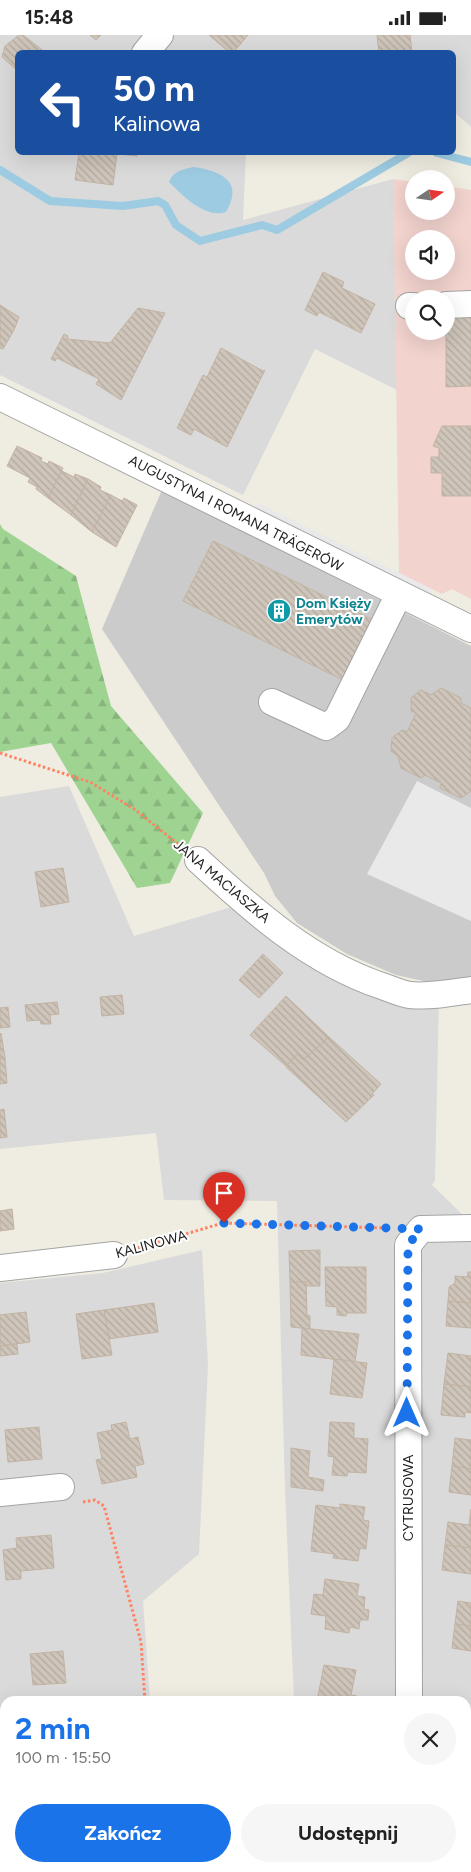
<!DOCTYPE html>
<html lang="pl">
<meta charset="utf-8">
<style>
:root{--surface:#fff;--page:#f6f6f6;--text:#222;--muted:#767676;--accent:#1a73e8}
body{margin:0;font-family:Figtree,sans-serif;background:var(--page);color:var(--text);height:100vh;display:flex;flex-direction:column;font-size:19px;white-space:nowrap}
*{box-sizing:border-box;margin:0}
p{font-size:16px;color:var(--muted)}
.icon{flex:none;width:28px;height:28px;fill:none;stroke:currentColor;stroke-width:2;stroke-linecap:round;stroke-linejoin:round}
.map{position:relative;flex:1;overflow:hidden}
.panel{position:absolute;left:0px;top:1661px;width:471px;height:176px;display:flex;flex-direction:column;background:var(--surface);border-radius:15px 15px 0 0;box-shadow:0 5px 20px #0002}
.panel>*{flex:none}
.guide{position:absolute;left:15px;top:15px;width:441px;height:105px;border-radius:8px;box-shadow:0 5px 20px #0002;background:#1a4fa0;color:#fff;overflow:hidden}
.needle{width:32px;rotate:77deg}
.tools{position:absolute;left:405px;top:135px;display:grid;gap:10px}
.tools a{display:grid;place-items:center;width:50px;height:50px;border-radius:50%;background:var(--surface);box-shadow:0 5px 20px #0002;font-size:25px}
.pin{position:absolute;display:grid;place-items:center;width:42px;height:42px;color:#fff;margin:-51px -21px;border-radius:50% 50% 50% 0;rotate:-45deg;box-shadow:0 0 5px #0007}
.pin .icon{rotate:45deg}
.me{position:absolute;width:55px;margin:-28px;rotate:0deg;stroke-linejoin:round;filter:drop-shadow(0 0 4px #0008)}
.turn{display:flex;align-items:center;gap:18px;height:105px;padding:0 15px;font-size:22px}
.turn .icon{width:65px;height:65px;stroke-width:2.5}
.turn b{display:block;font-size:35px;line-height:42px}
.round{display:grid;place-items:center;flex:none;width:52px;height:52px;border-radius:26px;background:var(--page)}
.headline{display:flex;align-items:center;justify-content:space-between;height:85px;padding:0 15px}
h1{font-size:30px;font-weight:700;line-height:38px;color:var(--accent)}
.cta{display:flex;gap:10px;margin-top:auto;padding:10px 15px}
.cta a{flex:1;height:58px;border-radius:30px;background:var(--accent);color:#fff;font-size:20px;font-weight:700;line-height:58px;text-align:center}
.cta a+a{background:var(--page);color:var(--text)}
.status{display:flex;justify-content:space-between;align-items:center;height:35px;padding:0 25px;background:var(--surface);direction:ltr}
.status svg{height:14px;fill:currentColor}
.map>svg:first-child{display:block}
</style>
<div class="status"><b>15:48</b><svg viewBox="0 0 49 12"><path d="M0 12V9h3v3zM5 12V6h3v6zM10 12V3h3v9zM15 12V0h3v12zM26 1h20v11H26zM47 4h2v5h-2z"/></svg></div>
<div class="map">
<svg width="471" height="1837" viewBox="0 0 471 1837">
<defs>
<pattern id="forest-firs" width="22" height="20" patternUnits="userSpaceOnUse" patternTransform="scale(1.25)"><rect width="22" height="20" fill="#9fd392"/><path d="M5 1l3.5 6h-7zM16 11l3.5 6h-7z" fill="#88b57d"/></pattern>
<pattern id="building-back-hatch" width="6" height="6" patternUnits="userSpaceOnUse" patternTransform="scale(1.25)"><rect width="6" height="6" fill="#cfc5ba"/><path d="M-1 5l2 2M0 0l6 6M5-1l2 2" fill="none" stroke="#b1a99f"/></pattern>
</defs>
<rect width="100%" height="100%" fill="#efece1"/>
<g fill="#dbdada">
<polygon points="0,0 471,0 471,92 454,77 454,18 18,18 18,118 246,118 243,185 393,144 397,355 315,314 243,460 0,340"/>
<polygon points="69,751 134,901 245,868 318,920 439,960 435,1146 432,1150 471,1188 471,1837 175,1837 175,1832 466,1832 466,1666 294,1666 285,1455 277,1166 164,1165 156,1098 0,1114 0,762"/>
<polygon points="202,1215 208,1330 199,1519 143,1566 150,1666 5,1666 5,1832 154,1832 154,1837 0,1837 0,1248 103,1238"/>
</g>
<path fill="#f2d3ce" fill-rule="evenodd" d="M393 144 414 147V176H446V151L471 155V564L452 554 442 559 399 538ZM414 204H446V236H414ZM414 264H446V296H414Z"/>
<polygon fill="#cbcbcb" points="162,455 471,611 471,943 437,949 396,940 347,919 297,888 275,861 264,838 102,594"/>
<polygon fill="url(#forest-firs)" points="0,489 3,494 76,541 111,671 203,778 170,848 137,853 51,708 0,717"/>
<g fill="#e9e9e9">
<polygon points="261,469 431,554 433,565 249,473"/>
<polygon points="417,746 471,773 471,886 367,839"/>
</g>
<path fill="#9dcbe1" d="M194 132C220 136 245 146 226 177 205 184 182 160 169 147 173 136 183 134 194 132Z"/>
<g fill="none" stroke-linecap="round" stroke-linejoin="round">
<g stroke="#9dcbe1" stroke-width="8">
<polyline points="437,118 471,127"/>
<polyline points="0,135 50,166 123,171 158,166 165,170 176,190 200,206 262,190 277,195 408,118"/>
</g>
</g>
<g fill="url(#building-back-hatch)" stroke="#c2b3a2">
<polygon points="19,0 23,0 46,18 18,18 18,36 2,22 5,11"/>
<polygon points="90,0 101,0 96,5"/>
<polygon points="209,0 248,0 233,18 230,18"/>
<polygon points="377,0 410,0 412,18 379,18"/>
<polygon points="79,118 137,118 137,121 117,119 113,150 75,145"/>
<polygon points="323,237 344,247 342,253 375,269 361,298 319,277 317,281 305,275"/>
<polygon points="0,270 19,282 14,295 3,314 0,313"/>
<polygon points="138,273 165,278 121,365 96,349 99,344 57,323 55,326 51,324 64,299 68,301 67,304 110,308"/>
<polygon points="446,278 471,278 471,351 446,352"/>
<polygon points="221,313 263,336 265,335 227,412 194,394 191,400 177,393 203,340 207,342"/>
<polygon points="442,391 471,391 471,461 442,461 442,438 431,438 431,422 439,422 439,413 433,411"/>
<polygon points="17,411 42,423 41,426 48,429 49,426 63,433 48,463 36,454 37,452 28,447 30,443 7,431"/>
<polygon points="62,436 74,442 75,439 88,444 71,480 48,463"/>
<polygon points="88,444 101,452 100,455 111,460 92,497 71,480"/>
<polygon points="111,460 122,466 124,463 137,470 116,512 92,497"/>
<polygon points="213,506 375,586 345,646 183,566"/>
<polygon points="441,653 461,663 461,668 471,673 471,756 461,763 440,753 441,748 425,740 421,743 401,733 398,721 391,716 392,703 402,695 407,697 416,678 411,676 411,663 421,655 431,660"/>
<polygon points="63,833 69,867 41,872 35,837"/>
<polygon points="263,919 283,938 259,963 239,945"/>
<polygon points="122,960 124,979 102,981 100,962"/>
<polygon points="286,961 329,1002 303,1025 297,1019 286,1031 250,1000"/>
<polygon points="57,967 59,979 50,980 51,989 41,989 40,985 27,986 25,970"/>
<polygon points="8,972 10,992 0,993 0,973"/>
<polygon points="1,998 5,1023 0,1024 0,999"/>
<polygon points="329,1002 381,1049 372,1059 374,1060 346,1087 286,1032 297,1019 303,1025"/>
<polygon points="5,1023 7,1048 0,1049 0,1024"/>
<polygon points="4,1074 7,1102 0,1103 0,1075"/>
<polygon points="12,1174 14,1194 0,1196 0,1176"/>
<polygon points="320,1215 320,1251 306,1251 306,1247 290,1247 289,1216"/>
<polygon points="325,1232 366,1232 366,1278 347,1278 346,1281 337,1280 337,1272 326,1271"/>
<polygon points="468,1237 471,1237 471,1268 448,1266 449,1252 455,1248 455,1241 467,1242"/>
<polygon points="290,1247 306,1247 307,1280 310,1281 310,1294 291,1292"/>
<polygon points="448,1266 471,1268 471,1293 446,1291"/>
<polygon points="154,1268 158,1297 108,1304 104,1275"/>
<polygon points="104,1275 112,1320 82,1324 76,1279"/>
<polygon points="26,1277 30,1307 0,1311 0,1280"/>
<polygon points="302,1293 359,1299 355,1327 301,1320"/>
<polygon points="17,1309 18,1319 0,1321 0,1311"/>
<polygon points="448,1318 471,1321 471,1352 444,1349"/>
<polygon points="334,1324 367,1328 362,1363 330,1359"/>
<polygon points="444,1349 471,1352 471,1378 465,1377 465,1382 441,1380"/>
<polygon points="126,1387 130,1404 138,1402 144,1429 135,1431 137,1442 102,1449 96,1425 102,1424 97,1398 112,1395 111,1390"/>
<polygon points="330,1387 354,1388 354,1403 368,1404 366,1438 348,1437 347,1441 332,1440 334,1422 328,1421"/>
<polygon points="39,1392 42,1424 8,1427 5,1395"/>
<polygon points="455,1403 471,1405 471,1434 452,1431"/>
<polygon points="291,1413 310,1416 308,1442 324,1445 323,1456 291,1452"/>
<polygon points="452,1431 471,1434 471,1460 449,1457"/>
<polygon points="340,1469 365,1472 363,1485 369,1486 366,1514 360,1513 358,1526 333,1523 334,1519 311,1516 316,1470 340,1473"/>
<polygon points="471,1474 471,1513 445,1510 448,1487 469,1490"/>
<polygon points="51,1500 54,1533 21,1536 21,1544 6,1545 3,1515 17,1513 16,1503"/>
<polygon points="445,1510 471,1513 471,1539 442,1535"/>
<polygon points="325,1544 359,1549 357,1561 365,1562 364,1574 369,1575 368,1585 360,1585 359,1594 350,1592 349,1598 325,1594 326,1581 311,1579 314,1559 323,1560"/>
<polygon points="458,1566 471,1568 471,1591 455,1589"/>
<polygon points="455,1589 471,1591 471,1616 452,1613"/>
<polygon points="63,1616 66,1648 33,1650 30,1619"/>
<polygon points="324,1630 356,1635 351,1660 357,1661 356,1666 317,1666"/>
<polygon points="5,1760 5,1799 0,1799 0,1761"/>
<polygon points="466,1766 471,1766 471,1786 469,1785 468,1793 466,1792"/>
<polygon points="449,1832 471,1832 471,1837 448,1837"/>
</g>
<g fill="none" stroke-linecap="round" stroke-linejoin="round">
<g stroke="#a4a4a4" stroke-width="28">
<g id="minor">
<polyline points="145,18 160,0"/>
<polyline points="446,270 471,269"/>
<polyline points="409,271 414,271"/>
<polyline points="0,362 471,594"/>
<polyline points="272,667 326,692 337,684 399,559"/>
<path d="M198 825C252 875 310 927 382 951 391 954 401 959 410 960 430 962 451 958 471 955"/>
<polyline points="0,1233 114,1220"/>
<polyline points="0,1458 61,1452"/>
<polyline points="409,1666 408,1210 421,1194 471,1193"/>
<polyline points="0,1712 5,1711"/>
<polyline points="133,1832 134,1837"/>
</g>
</g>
<g stroke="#ff8262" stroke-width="3" stroke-dasharray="2.5 2.5" stroke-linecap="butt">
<polyline points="0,718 90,747 134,774 178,809"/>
<polyline points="138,1213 223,1188 388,1193"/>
<polyline points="83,1467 95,1465 104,1471 141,1607 145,1666"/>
</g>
<use href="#minor" stroke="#fff" stroke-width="26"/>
</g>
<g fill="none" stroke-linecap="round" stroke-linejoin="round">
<polyline stroke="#1a73e8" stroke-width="9" stroke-dasharray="0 16.2" points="224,1188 421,1194 408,1210 407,1378"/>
</g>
<defs>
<g id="building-disc" transform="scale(1.25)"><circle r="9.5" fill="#0f9aa8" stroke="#fff"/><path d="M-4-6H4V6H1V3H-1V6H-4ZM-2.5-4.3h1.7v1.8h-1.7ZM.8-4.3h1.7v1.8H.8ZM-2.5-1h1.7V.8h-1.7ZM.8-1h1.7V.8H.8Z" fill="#fff"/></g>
</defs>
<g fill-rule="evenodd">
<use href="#building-disc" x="279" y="576"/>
</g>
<g text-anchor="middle" stroke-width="4" stroke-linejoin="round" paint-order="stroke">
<g font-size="14" fill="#1d1d1d" stroke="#fff">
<text transform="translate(236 478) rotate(27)" y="5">AUGUSTYNA I ROMANA TRÄGERÓW</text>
<text transform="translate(222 846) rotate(40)" y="5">JANA MACIASZKA</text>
<text transform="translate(151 1209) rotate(-15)" y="5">KALINOWA</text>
<text transform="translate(408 1463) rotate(-90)" y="5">CYTRUSOWA</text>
</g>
<g font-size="14" font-weight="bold" fill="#0d838f" stroke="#fff" text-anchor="start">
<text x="296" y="573">Dom Księży<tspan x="296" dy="16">Emerytów</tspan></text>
</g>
</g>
</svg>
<div class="tools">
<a><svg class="needle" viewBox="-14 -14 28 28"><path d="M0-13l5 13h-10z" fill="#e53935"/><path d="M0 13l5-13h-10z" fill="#767676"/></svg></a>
<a><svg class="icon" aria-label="sound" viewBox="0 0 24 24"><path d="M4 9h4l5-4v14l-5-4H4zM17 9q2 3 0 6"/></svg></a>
<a><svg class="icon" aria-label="search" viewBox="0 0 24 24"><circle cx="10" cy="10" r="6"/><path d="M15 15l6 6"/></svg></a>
</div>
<div class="pin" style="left:224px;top:1188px;background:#d93025"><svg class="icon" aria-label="arrive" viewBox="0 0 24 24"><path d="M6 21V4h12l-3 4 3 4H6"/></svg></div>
<svg class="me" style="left:407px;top:1378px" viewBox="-20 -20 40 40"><path d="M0-17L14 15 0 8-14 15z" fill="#1a73e8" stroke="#fff" stroke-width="4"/></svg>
<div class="guide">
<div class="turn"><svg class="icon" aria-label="left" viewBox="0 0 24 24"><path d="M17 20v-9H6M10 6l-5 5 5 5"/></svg><div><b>50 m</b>Kalinowa</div></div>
</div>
<section class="panel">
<div class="headline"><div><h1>2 min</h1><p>100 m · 15:50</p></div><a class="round"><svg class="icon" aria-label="close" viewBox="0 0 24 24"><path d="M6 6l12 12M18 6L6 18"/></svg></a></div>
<div class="cta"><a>Zakończ</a><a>Udostępnij</a></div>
</section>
</div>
